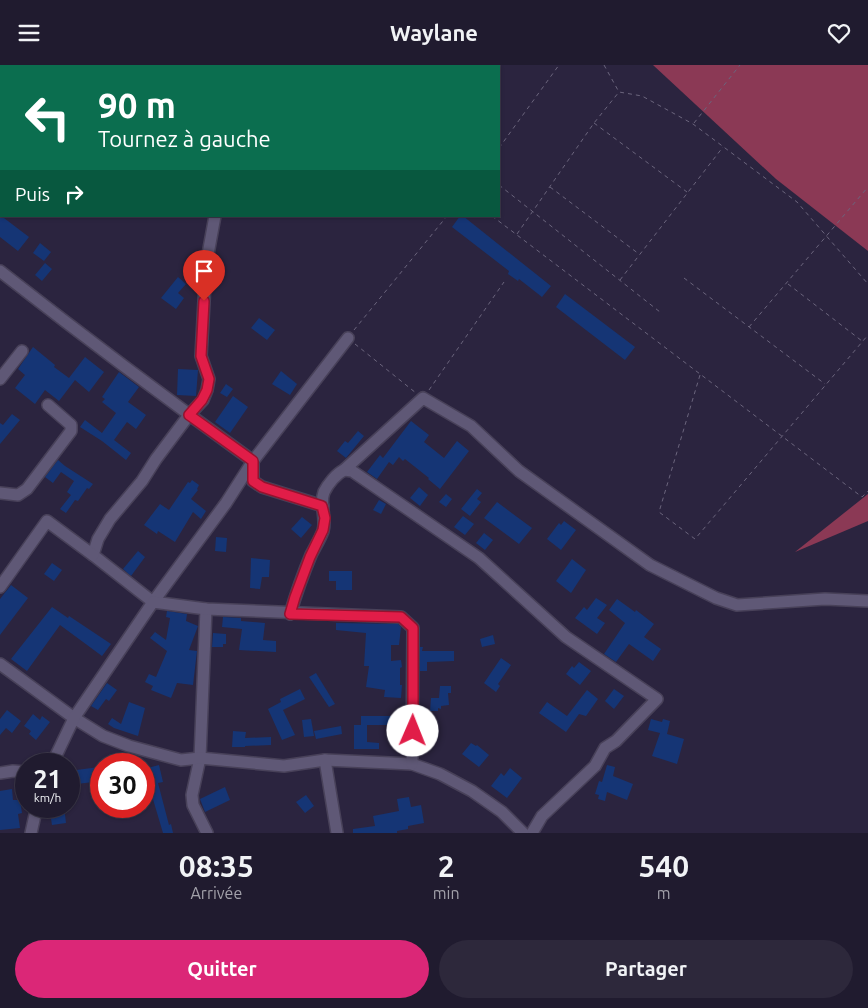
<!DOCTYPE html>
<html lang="fr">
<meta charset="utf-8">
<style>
:root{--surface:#201b2f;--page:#2d283b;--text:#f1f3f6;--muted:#a2a1aa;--line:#3d394b;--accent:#db2777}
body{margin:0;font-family:Ubuntu,sans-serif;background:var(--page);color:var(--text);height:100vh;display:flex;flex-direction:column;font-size:19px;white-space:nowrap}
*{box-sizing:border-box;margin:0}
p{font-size:16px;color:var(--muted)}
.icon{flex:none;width:28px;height:28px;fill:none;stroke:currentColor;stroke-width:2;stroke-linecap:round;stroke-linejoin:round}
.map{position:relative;height:768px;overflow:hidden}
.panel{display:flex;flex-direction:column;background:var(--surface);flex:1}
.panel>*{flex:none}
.banner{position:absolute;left:0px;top:0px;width:500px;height:152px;box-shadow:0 1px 4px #0004,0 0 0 1px var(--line);background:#0b6e4f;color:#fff;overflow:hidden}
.speed{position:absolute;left:15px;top:688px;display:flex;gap:10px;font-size:25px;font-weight:700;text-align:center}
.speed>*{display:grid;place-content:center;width:65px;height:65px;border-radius:50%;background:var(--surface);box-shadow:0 1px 4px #0004,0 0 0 1px var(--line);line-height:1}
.speed small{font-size:12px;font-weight:400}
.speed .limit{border:8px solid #d22;background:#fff;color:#111}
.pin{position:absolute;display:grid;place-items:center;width:42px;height:42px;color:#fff;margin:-51px -21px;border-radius:50% 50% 50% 0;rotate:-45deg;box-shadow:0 0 5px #0007}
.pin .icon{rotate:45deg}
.me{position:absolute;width:55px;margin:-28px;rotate:1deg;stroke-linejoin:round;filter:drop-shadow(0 0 4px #0008)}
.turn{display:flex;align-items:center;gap:18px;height:105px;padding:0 15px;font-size:22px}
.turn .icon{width:65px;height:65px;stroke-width:2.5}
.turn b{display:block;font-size:35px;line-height:42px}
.then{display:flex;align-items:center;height:48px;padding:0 15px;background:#0003;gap:10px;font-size:19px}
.eta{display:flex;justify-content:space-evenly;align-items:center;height:85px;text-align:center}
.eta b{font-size:30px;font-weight:600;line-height:35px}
.primary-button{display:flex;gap:10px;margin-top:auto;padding:10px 15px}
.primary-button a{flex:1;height:58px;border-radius:30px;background:var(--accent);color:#fff;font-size:20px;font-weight:600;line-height:58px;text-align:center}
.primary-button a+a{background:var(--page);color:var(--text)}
header{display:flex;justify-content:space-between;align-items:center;height:65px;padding:0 15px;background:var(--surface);font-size:22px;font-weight:600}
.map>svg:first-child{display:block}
</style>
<header><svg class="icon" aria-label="menu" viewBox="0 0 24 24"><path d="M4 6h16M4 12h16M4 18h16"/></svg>Waylane<svg class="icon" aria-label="heart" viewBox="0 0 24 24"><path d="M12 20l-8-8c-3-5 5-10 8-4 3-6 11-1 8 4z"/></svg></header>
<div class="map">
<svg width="868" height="768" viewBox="0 0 868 768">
<rect width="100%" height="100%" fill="#2b243f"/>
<g fill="#8b3955">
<polygon points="653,0 868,0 868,186 776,114"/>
<polygon points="868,429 868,456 795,487"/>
</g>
<g fill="#153575">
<polygon points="0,150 29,172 18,186 0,172"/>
<polygon points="460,151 463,151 551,221 542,232 519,214 518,216 508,209 509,206 452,162"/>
<polygon points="40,178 51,187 44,196 33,188"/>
<polygon points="45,198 52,204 42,216 35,210"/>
<polygon points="178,212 186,219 178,228 184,233 176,244 161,233"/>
<polygon points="565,229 635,282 625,295 556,242"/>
<polygon points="259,253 275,265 267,275 251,263"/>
<polygon points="33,282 55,300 54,302 69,313 85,292 104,307 89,327 75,315 59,336 45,325 35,339 15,323 25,310 18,304"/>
<polygon points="178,304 198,305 196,331 177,330"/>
<polygon points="281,306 297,319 290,330 272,319"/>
<polygon points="119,307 139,322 128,337 146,350 136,364 127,357 114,375 131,388 126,395 102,376 80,362 85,355 102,368 116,348 102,337 105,334 102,332"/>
<polygon points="226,319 233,324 227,332 220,328"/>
<polygon points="233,331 248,342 230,368 215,357"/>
<polygon points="12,349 20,355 0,379 0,358 3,360"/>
<polygon points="411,356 429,370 424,377 444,393 457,376 469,386 440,424 428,414 429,413 405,394 403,396 399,392 393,400 389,397 377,414 367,407 380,390 383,393"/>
<polygon points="358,366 364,371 346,393 337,386 345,376 348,378"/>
<polygon points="58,395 65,401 93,419 89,424 87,423 78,436 75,435 66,448 60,444 71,430 67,427 74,416 61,407 53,418 45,412"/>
<polygon points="192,415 199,420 197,424 198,425 191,434 206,446 201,454 193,447 175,477 158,466 157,469 144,460 160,439 169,445 188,417 190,418"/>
<polygon points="419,422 428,430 420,441 410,433"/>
<polygon points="477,424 482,428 477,434 481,437 470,451 461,444"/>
<polygon points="446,429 452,434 446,442 439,437"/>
<polygon points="379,435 386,439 381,449 373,445"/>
<polygon points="497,437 532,463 519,479 484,453"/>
<polygon points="463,451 474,459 465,470 454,462"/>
<polygon points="302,452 312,460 301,473 291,464"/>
<polygon points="564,456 576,465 561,485 547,474 559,458 561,460"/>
<polygon points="484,468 493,475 485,485 476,478"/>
<polygon points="216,472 227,473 226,487 215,486"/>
<polygon points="138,486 145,492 131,511 123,504"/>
<polygon points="251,493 270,495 269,512 262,512 260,524 250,523"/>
<polygon points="572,494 586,505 571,528 556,516"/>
<polygon points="52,498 62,505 54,516 44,509"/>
<polygon points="329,506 352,506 352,525 336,525 336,516 329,516"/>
<polygon points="11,520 28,533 0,570 0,534"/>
<polygon points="596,533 607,540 597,553 605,558 597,569 575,553 584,542 587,545"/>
<polygon points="617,534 635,547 636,545 654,559 644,572 661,584 653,596 629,579 616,597 604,589 625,558 609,545"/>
<polygon points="52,542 68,553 69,551 111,579 102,591 60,560 27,606 11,594"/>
<polygon points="167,546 187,549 186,556 198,561 189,585 197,586 193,620 177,618 171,633 151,625 153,621 145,617 149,609 156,612 167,586 150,573 155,567 166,575 170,553 166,552"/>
<polygon points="223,552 241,553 241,556 265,558 263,575 276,576 276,587 239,585 242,564 222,562"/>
<polygon points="336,558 398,559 401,562 399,580 391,580 391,596 401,595 402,602 400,603 400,620 402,620 401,633 384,632 385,625 366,622 369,601 364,601 366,568 336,565"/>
<polygon points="213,568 226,569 226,579 223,579 223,582 212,582"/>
<polygon points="493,570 495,579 482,582 480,574"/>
<polygon points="420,582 423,582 422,586 454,586 454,596 427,597 427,606 420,606"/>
<polygon points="501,593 511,600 498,619 500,621 496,627 484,618"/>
<polygon points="579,597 591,606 580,620 566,609 572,601 574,603"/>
<polygon points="316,608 335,639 329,642 309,612"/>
<polygon points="107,618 117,625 109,636 106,634 98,645 91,641"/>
<polygon points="440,621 451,621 451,628 448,628 449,640 441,641 441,644 438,643 438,646 430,646 431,633 439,633"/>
<polygon points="300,624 305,634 283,645 295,670 282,675 268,644 281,637 280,634"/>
<polygon points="614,624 624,631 614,644 605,636"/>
<polygon points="587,625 598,634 586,651 579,649 566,667 539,648 547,637 567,651"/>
<polygon points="129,637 145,643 138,671 114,663 108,659 112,653 121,659"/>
<polygon points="7,645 21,656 12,668 6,663 0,670 0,654"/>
<polygon points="33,649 40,655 42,651 50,657 36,675 29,669 31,666 24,661"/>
<polygon points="361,651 393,651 393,658 387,658 387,660 367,660 367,677 379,678 379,684 354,684 354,660 361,660"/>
<polygon points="311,654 314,671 304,672 302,655"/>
<polygon points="651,654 662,657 663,654 670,656 667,669 684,674 677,699 652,691 660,668 648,665"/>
<rect x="420" y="655" width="8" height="10"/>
<polygon points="341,661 342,669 316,674 314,666"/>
<polygon points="233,666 246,667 245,673 271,672 271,680 245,681 245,682 232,682"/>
<polygon points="471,678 476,681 477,680 489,690 479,702 462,689"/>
<polygon points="159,700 163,717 158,718 169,760 171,759 173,768 163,768 144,704"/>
<polygon points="607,700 615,702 613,711 633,719 627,735 607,727 605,736 598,734 599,730 595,729 599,716 602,717"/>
<polygon points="99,702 101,716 69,720 69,706"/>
<polygon points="510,703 522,713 507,733 491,721 501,708 504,711"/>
<polygon points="225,722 230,735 205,747 200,734"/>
<polygon points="12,724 13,735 20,735 22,748 18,749 20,763 0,765 0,726"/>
<polygon points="306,730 314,741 305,748 296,737"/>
<polygon points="409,732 411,742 421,740 424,758 408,761 408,764 397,766 397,768 353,768 353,764 375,761 373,751 399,746 397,734"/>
<polygon points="49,741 64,741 66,758 52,760"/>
</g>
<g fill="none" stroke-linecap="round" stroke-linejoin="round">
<g stroke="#484159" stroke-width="14">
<g id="minor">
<polyline points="297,1 298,0"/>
<path d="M0 206C83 271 167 334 253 396L226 438 153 537 93 490 98 474 110 454 142 416 156 394 189 350 203 335 207 325 209 314 201 291 206 200 215 151"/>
<polyline points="0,314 22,286"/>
<polyline points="344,405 352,406 479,493 566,572 657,634 616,676 605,683 595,701 542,751 532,768"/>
<polyline points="0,428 18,430 27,424 71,366 71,360 48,340"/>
<polyline points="323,441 262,422 253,416 253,396 348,273"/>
<polyline points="0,522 47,456 93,490"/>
<polyline points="206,544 200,693 192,730 193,740 207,768"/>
<path d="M290 549C296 529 303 509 311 490 315 482 320 474 323 466 327 453 319 440 324 427 328 419 336 409 344 405L423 333 471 361 519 406 650 500 716 533 737 540 825 534 868 536"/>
<polyline points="0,599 74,653 103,671 129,681 181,695 200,693 284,701 325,695 412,699 440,709 472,726 502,747 523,768"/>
<polyline points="325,695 337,768"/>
<polyline points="52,699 74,653 153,537 206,544 401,552 413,563 412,699"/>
<polyline points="0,708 13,706 26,707"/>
<polyline points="31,768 37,741"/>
</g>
</g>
<g stroke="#6b657d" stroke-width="1" stroke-dasharray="4 4" stroke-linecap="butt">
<polyline points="604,0 619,27 642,31 693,59 797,137 868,219"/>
<polyline points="594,58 687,127"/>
<polyline points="694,58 740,0"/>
<polyline points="499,83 559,0"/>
<polyline points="499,120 660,247"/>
<polyline points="550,122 639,189"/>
<polyline points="492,151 862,432 868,426"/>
<polyline points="517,169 594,58 619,27"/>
<polyline points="684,213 825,319"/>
<polyline points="620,215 723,82"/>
<polyline points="788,219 862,276"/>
<polyline points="749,262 868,122"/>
<polyline points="354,265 447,151"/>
<polyline points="355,279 416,328"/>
<polyline points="700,310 659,447 695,474 868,270"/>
<polyline points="429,325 504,217"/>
</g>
<use href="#minor" stroke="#5f5876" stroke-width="11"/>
</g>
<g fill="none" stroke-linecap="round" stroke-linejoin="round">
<g stroke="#92132f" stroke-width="12">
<polyline id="route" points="204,236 201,291 209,314 207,325 202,335 189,350 253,396 253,416 262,422 322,441 325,453 323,465 310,492 295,532 290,549 401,552 413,563 413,666"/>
</g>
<use href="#route" stroke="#e11d48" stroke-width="9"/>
</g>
</svg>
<div class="speed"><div>21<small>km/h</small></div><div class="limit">30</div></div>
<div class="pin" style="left:204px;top:236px;background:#d93025"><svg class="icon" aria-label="arrive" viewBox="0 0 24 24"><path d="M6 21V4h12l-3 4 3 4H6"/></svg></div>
<svg class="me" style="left:413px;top:666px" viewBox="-20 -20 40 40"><circle r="19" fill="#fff"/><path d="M0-13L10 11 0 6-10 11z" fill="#e11d48"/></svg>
<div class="banner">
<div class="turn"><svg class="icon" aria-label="left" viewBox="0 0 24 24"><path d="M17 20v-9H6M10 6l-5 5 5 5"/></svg><div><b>90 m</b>Tournez à gauche</div></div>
<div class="then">Puis<svg class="icon" aria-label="right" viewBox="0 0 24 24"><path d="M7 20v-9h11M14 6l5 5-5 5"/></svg></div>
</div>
</div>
<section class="panel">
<div class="eta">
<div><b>08:35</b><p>Arrivée</p></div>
<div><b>2</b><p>min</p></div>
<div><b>540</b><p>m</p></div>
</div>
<div class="primary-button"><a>Quitter</a><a>Partager</a></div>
</section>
